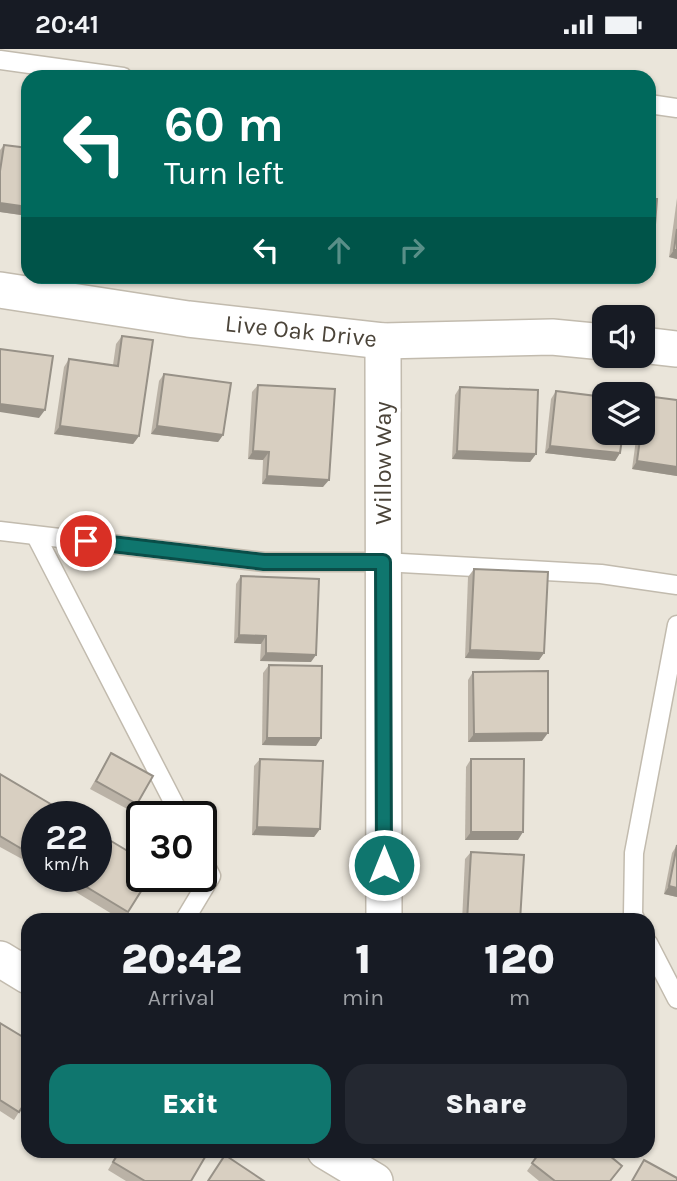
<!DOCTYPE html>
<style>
:root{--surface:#171b24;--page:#242831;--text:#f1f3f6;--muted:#9ea1a6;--accent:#0f766e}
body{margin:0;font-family:Karla,sans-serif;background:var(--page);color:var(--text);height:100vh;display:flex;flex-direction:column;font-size:26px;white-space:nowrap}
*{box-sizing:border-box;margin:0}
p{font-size:23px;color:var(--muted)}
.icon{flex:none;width:38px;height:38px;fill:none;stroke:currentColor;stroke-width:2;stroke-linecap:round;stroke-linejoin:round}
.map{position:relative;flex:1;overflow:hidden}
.drawer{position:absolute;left:21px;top:864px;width:634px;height:245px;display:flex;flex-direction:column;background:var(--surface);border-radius:21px;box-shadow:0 2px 5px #0004}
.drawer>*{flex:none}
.banner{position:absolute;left:21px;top:21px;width:635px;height:214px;border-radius:21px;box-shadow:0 2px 5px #0004;background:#00695c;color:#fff;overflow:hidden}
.controls{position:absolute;left:592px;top:256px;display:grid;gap:14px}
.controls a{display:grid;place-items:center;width:63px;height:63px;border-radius:14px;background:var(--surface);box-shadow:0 2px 5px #0004;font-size:35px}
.speed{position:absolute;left:21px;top:752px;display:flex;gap:14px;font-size:35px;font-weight:700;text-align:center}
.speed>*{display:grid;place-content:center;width:91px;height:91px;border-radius:50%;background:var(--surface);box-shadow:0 2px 5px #0004;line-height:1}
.speed small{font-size:18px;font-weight:400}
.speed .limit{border:4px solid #111;border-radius:10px;background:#fff;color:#111}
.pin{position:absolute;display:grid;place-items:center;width:60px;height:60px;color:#fff;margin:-30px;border:4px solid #fff;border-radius:50%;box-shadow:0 2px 7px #0007}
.me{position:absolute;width:77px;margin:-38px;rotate:0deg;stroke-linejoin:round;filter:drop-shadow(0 0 5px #0008)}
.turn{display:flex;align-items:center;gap:24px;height:147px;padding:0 28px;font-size:32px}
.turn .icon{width:91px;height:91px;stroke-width:2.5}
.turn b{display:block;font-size:49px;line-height:60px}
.lanes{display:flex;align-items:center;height:66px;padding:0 28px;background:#0003;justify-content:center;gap:35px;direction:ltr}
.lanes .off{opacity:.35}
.eta{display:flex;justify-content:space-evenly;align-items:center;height:119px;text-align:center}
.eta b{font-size:42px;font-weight:800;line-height:49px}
.cta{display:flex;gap:14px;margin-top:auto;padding:14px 28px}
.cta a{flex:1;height:80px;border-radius:21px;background:var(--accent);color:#fff;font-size:28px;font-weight:800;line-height:80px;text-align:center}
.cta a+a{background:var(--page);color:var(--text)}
.status{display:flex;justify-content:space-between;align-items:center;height:49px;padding:0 35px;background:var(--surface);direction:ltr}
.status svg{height:19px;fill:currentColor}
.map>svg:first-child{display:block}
</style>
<div class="status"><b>20:41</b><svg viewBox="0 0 49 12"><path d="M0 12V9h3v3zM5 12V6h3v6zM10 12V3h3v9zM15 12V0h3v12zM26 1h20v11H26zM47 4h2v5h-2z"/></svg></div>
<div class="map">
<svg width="677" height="1132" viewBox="0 0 677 1132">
<rect width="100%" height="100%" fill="#f6f3ec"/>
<path fill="#eae5da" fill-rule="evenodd" d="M0 0H677V1132H0ZM28 28H649V228H28ZM604 268H642V306H604ZM604 345H642V383H604ZM37 768H96V828H37ZM142 768H201V828H142ZM28 872H648V1102H28Z"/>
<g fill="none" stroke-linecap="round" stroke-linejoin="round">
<g stroke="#c2bbae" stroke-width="21">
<g id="service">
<polyline points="0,11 123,28"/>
<polyline points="649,55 677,59"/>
<polyline points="0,482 264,513 383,513 601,525 677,536"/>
<polyline points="36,487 181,768"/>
<polyline points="184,872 211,827 201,808"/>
<polyline points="636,872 633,865 634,804 677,576"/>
<polyline points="648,894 677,950"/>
</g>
</g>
<g stroke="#c2bbae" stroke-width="38">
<g id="minor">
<polyline points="0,241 188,270 383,292 552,288 604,293"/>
<polyline points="383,292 384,872"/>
<polyline points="642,296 677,300"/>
<polyline points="0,910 28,927"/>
<polyline points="325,1102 375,1132"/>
</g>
</g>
<use href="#service" stroke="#fff" stroke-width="18"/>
<use href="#minor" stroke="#fff" stroke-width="35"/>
</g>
<g fill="#bab2a6">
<polygon points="4,96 28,99 28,167 0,163 0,101"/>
<polygon points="677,149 677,210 669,208"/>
<polygon points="122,287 139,387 133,395 54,385 64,318 69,310 113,316 116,295"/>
<polygon points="164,325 223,386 218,393 151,385 159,332"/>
<polygon points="258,336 323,438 262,435 263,411 248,410 252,343"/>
<polygon points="460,338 536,405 530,413 452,410 455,346"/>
<polygon points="556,342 620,404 615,412 545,404 551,350"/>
<polygon points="646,347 677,427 632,420 637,383 642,383 642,353"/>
<polygon points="474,520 544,604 539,611 465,609 468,528"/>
<polygon points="241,527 311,613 260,612 261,595 234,594 236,535"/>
<polygon points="269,616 316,697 262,696 263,624"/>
<polygon points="473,623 542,692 468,693 468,631"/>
<polygon points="111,704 137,755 131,762 90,740"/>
<polygon points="260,710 320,780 314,788 252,786 254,717"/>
<polygon points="471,710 518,791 465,791 466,718"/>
<polygon points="0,725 27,803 22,810 0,798"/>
<polygon points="677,796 677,848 664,845 672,804"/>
<polygon points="471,803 520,872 462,872 465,810"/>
<polygon points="51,828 96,828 129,831 143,839 122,871"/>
<polygon points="0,974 19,1063 14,1071 0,1062"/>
<polygon points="119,1102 208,1103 191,1132 126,1132 108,1121"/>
<polygon points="541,1102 622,1117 611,1132 539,1132 527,1122"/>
</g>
<g fill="#979187">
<polygon points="0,154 28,158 28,167 0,163"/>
<polygon points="674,201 677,201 677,210 669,208"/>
<polygon points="0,355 45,361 39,369 0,363"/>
<polygon points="60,377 139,387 133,395 54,385"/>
<polygon points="157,377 223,386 218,393 151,385"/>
<polygon points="550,397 620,404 615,412 545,404"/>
<polygon points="253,402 269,403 263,411 248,410"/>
<polygon points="457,402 536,405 530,413 452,410"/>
<polygon points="637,412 677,418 677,427 632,420"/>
<polygon points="267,427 329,431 323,438 262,435"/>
<polygon points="239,586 266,587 261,595 234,594"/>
<polygon points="470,601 544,604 539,611 465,609"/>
<polygon points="266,604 316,606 311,613 260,612"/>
<polygon points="548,684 542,692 468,693 474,685"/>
<polygon points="267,689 321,689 316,697 262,696"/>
<polygon points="257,778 320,780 314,788 252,786"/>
<polygon points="471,783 523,783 518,791 465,791"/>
<polygon points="669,837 677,839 677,848 664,845"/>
</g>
<g fill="#d8cfc1" stroke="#979187" stroke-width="2">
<polygon points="4,96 28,99 28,158 0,154 0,122"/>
<polygon points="649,150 657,150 653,201 649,200"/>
<polygon points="677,180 677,201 674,201"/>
<polygon points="122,287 153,291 139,387 60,377 69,310 118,317"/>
<polygon points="0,300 53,307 45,361 0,355"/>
<polygon points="164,325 231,334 223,386 157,377"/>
<polygon points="258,336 335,340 329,431 267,427 269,403 253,402"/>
<polygon points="460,338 538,341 536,405 457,402"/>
<polygon points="556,342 604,348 604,383 623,383 620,404 550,397"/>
<polygon points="646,347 677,351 677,418 637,412"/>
<polygon points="474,520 548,523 544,604 470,601"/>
<polygon points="241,527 319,530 316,606 266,604 266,587 239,586"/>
<polygon points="269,616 322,617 321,689 267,689"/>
<polygon points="548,622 548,684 474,685 473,623"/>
<polygon points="111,704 153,727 137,755 96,732"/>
<polygon points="260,710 323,712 320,780 257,778"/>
<polygon points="471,710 524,710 523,783 471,783"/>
<polygon points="0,725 54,757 47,768 37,768 37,786 27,803 0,787"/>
<polygon points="96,783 141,810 129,831 143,839 128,863 70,828 96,828"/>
<polygon points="677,796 677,839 669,837"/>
<polygon points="471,803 524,806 520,872 467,872"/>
<polygon points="264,866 273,872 261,872"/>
<polygon points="0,974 28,991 28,1049 19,1063 0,1051"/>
<polygon points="120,1102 208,1102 208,1103 191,1132 145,1132 113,1113"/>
<polygon points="541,1102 604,1102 622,1117 610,1132 555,1132 532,1114"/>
<polygon points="225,1106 264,1132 208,1132"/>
<polygon points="644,1111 677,1129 677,1132 632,1132"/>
</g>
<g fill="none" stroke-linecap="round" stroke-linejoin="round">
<g stroke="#0a4d48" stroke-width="18">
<polyline id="route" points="86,492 264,513 383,513 384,816"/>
</g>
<use href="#route" stroke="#0f766e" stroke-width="12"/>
</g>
<g text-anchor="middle" stroke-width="7" stroke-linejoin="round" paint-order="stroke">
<g font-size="24" fill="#4b4439" stroke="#fff">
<text transform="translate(301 282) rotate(6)" y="8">Live Oak Drive</text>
<text transform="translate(383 414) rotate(-90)" y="8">Willow Way</text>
</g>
</g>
</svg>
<div class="controls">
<a><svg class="icon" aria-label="sound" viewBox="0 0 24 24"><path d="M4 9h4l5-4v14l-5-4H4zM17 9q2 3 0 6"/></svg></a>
<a><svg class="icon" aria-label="layers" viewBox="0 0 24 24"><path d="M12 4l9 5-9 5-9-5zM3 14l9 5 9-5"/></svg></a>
</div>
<div class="speed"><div>22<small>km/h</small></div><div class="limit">30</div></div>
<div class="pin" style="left:86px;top:492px;background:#d93025"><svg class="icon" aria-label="arrive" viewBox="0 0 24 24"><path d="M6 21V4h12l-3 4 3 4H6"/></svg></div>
<svg class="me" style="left:384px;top:816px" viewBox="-20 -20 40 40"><circle r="17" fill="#0f766e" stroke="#fff" stroke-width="3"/><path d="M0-11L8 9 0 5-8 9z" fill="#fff"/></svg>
<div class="banner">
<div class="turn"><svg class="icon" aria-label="left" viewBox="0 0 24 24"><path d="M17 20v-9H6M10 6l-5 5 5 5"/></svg><div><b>60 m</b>Turn left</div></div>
<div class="lanes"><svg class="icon" aria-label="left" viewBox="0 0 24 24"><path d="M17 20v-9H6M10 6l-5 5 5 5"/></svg><svg class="icon off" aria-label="ahead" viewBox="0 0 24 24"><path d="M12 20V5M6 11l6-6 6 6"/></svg><svg class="icon off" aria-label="right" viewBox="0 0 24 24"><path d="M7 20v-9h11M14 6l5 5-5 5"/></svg></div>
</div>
<section class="drawer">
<div class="eta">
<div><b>20:42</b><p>Arrival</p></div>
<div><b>1</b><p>min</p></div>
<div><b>120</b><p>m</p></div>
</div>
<div class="cta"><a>Exit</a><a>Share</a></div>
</section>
</div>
